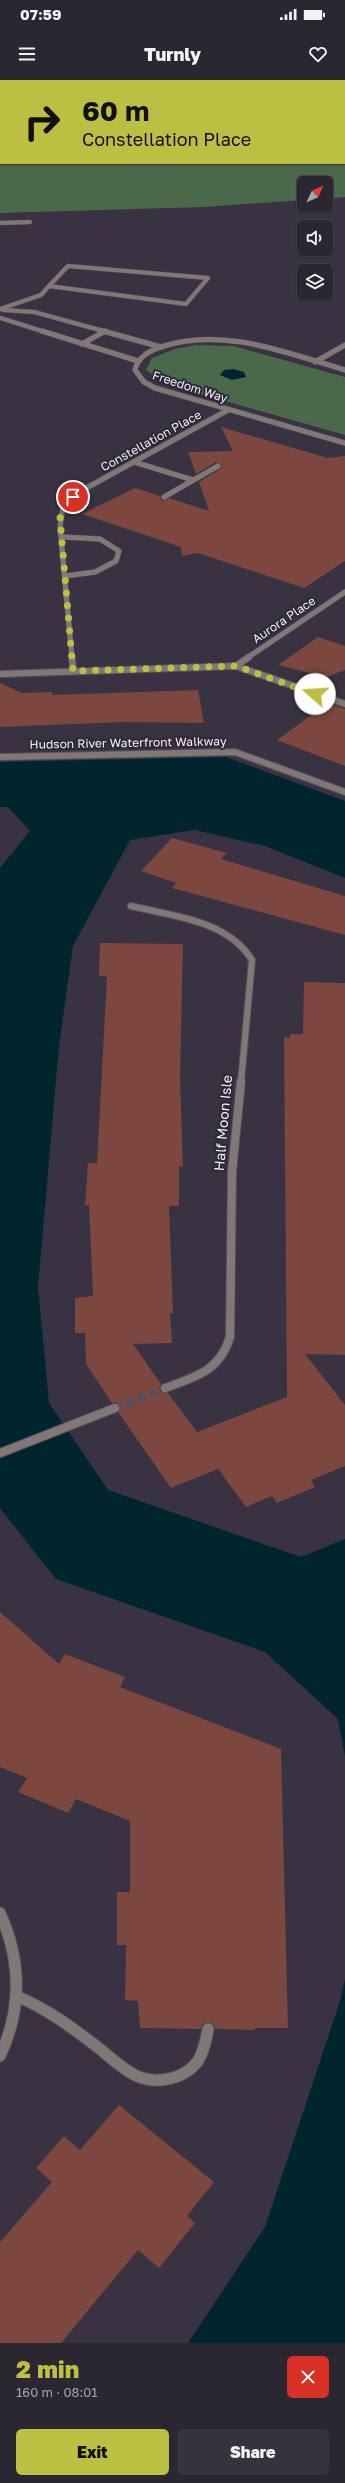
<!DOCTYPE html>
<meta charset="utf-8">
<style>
:root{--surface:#2a2632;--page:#36323e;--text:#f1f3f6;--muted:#a5a5ac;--line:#46434d;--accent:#bdbf43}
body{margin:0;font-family:"Golos Text",sans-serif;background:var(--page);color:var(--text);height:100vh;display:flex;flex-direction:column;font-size:15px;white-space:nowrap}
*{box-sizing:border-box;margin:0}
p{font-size:13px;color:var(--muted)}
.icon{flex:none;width:22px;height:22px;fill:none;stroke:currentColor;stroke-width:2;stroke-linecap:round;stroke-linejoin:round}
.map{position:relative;height:2263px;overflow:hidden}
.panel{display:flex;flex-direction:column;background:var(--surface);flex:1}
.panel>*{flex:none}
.hud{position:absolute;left:0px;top:0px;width:345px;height:84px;box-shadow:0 1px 3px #0004,0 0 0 1px var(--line);background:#bdbf43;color:#111;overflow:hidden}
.needle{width:26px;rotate:46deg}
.fabs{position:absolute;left:297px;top:96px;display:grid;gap:8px}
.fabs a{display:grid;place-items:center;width:36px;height:36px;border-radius:6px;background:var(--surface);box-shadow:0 1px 3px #0004,0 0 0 1px var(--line);font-size:20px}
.pin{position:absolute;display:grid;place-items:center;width:34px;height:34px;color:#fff;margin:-17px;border:2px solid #fff;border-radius:50%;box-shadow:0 1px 4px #0007}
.me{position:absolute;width:44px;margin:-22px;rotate:289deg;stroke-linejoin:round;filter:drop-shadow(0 0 3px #0008)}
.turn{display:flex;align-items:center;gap:14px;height:84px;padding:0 16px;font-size:18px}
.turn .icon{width:52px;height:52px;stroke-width:2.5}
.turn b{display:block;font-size:28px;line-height:34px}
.round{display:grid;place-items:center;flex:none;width:42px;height:42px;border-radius:6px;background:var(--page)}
.overview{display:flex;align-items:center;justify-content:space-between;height:68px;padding:0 16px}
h1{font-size:24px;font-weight:800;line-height:30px;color:var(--accent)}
.action{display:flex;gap:8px;margin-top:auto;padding:8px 16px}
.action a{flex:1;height:46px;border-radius:6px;background:var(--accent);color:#111;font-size:16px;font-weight:800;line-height:46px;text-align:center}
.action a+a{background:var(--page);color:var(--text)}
.status{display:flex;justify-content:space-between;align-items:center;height:28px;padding:0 20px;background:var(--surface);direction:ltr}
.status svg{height:11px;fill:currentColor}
header{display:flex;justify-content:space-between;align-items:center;height:52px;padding:0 16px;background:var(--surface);font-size:18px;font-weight:800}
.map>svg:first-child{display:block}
</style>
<div class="status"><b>07:59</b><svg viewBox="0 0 49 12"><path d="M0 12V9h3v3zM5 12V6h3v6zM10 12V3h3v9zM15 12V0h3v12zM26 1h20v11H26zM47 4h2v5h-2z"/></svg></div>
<header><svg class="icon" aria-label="menu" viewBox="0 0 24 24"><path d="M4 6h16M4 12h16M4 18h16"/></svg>Turnly<svg class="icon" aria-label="heart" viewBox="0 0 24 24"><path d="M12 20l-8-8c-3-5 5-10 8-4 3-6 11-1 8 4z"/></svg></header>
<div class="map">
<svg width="345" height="2263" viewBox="0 0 345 2263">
<rect width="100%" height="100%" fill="#383242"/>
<g fill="#4a694b">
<polygon points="345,0 345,117 326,119 326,103 304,103 304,120 204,127 0,133 0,7 1,83 344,83 344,1 216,1"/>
<polygon points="196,265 233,266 345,297 345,355 168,305 146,290 152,278 175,269"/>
</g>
<g fill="#01252f">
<polygon points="233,289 244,292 246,297 232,300 220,295 224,290"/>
<polygon points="226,677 345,721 345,798 265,766 195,750 130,760 73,866 59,966 38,1207 49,1323 108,1410 301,1477 345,1459 345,1676 338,1639 265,1572 56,1499 0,1428 0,788 30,751 8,727 0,727 0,682"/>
<polygon points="345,1899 345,2263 188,2263 265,2147 340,1921"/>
</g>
<g fill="#7b473f">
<polygon points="221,347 328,378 345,376 345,481 304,508 198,473 182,476 181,467 82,434 135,408 160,416 162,421 169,418 209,431 199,402 220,389 222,384 216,382 196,394 188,372 233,371"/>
<polygon points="318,557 345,566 345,590 326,597 278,585"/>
<polygon points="0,603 22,613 52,612 52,615 198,610 204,643 123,642 0,647"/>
<polygon points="328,623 345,629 345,686 277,660"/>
<polygon points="172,758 227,773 221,779 345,816 345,855 172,808 176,803 141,791"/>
<polygon points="100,863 183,864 180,998 183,1087 179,1086 179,1126 169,1126 173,1233 170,1233 172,1263 133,1264 161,1304 159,1307 161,1312 168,1313 197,1352 287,1317 284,957 290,958 290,954 303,954 304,902 345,903 345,1275 305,1274 345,1325 345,1386 311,1400 315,1407 277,1423 272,1416 246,1427 218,1389 171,1408 118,1332 120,1326 116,1322 112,1323 86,1284 85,1253 75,1253 75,1218 93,1216 89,1125 85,1125 88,1083 97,1083 107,897 99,895"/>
<polygon points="0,1532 59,1584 65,1574 125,1597 120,1607 281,1669 288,1948 255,1948 255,1950 215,1949 213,1944 209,1942 203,1944 201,1949 140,1948 138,1921 125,1920 126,1865 117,1865 117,1812 130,1812 130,1741 76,1719 68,1733 18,1712 27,1698 0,1687"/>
<polygon points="119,2025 214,2102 187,2136 195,2143 159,2188 138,2170 61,2263 0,2263 0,2162 52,2102 36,2088 64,2056 80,2070"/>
</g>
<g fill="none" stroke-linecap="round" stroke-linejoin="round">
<polyline stroke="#544e5e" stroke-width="8" stroke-dasharray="8 4.5" stroke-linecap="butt" points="115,1328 165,1308"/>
<g stroke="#56505f" stroke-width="5">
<g id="lane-far2">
<polyline points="0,143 30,142"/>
<polygon points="68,186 208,198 186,224 49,206"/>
<polyline points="0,229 41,215 49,206"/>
<polyline points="3,230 34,232 107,252"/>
<polyline points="0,238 45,252"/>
<polyline points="103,252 105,251"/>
</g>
</g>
<g stroke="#56505f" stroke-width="6">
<g id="lane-far1">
<polyline points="42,251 138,281"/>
<polyline points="103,251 161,267"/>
<polyline points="82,264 105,251"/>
<polyline points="134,382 193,400"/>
<polyline points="164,417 218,386"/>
<polyline points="62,457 100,459 119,471 116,481 95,492 65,496"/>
</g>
</g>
<g stroke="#56505f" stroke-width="13">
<path id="lane" d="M16 1916C48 1929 74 1949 100 1969 112 1979 124 1990 137 1996 157 2005 185 1999 198 1981 204 1971 206 1960 208 1949"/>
</g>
<g stroke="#56505f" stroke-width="6">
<g id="street-far3">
<polyline points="315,282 345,265"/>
<path d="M345 290C287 273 224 247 164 266 151 270 138 276 135 290L144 302 155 308 345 363"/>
<polyline points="72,578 60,447 63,427 81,411 228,330"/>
<polyline points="247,578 345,512"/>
</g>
</g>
<g stroke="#56505f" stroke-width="8">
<g id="street-far2">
<polyline points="72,577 73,591"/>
<polyline points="236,586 249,577"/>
<polyline points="0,594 236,586 345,624"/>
<polyline points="0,677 235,672 345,712"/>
<path d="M131 826C173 836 227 840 252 880L241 1002"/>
</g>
</g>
<g stroke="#56505f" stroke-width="10">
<g id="street-far1">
<path d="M165 1308C195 1297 220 1291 230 1257L232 1092 241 1001"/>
<polyline points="0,1373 115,1328"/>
</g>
</g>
<g stroke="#56505f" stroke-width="13">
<path id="street" d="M0 1833C21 1880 22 1929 0 1976"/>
</g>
<use href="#lane-far2" stroke="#817774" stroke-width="4"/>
<use href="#lane-far1" stroke="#817774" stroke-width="5"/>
<use href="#lane" stroke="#817774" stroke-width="11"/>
<use href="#street-far3" stroke="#817774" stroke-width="5"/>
<use href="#street-far2" stroke="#817774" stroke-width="6"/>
<use href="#street-far1" stroke="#817774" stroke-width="8"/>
<use href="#street" stroke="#817774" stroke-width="11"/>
</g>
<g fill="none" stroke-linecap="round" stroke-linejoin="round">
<polyline stroke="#bdbf43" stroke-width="7" stroke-dasharray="0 12.6" points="73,417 63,427 60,438 73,591 236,586 315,614"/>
</g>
<g text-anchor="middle" stroke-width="4" stroke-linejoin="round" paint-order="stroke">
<g font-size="12" fill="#f3f0fa" stroke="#2e2837">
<text transform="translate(190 307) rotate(18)" y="4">Freedom Way</text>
<text transform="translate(151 361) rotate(-29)" y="4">Constellation Place</text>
<text transform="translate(284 540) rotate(-34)" y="4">Aurora Place</text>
<text transform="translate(128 663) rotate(-1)" y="4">Hudson River Waterfront Walkway</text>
</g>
<g font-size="14" fill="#f3f0fa" stroke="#2e2837">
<text transform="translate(223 1043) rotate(-85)" y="5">Half Moon Isle</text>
</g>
</g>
</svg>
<div class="fabs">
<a><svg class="needle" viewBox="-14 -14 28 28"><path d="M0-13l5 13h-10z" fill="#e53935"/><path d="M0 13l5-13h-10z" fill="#a5a5ac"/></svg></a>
<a><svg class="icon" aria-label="sound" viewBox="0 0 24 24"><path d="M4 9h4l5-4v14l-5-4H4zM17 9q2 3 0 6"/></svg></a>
<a><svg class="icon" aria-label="layers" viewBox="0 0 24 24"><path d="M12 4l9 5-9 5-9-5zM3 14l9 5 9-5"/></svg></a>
</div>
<div class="pin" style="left:73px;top:417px;background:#d93025"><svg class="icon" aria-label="arrive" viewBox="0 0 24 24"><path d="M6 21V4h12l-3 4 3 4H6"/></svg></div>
<svg class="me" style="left:315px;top:614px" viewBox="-20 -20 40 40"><circle r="19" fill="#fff"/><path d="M0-13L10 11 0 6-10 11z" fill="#bdbf43"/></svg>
<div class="hud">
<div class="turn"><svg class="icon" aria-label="right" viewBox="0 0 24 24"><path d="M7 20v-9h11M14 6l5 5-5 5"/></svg><div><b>60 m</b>Constellation Place</div></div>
</div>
</div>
<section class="panel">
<div class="overview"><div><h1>2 min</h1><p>160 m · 08:01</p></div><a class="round" style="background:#d93025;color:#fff"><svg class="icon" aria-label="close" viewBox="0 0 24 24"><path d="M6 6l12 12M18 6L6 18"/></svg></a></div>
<div class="action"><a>Exit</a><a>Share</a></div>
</section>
